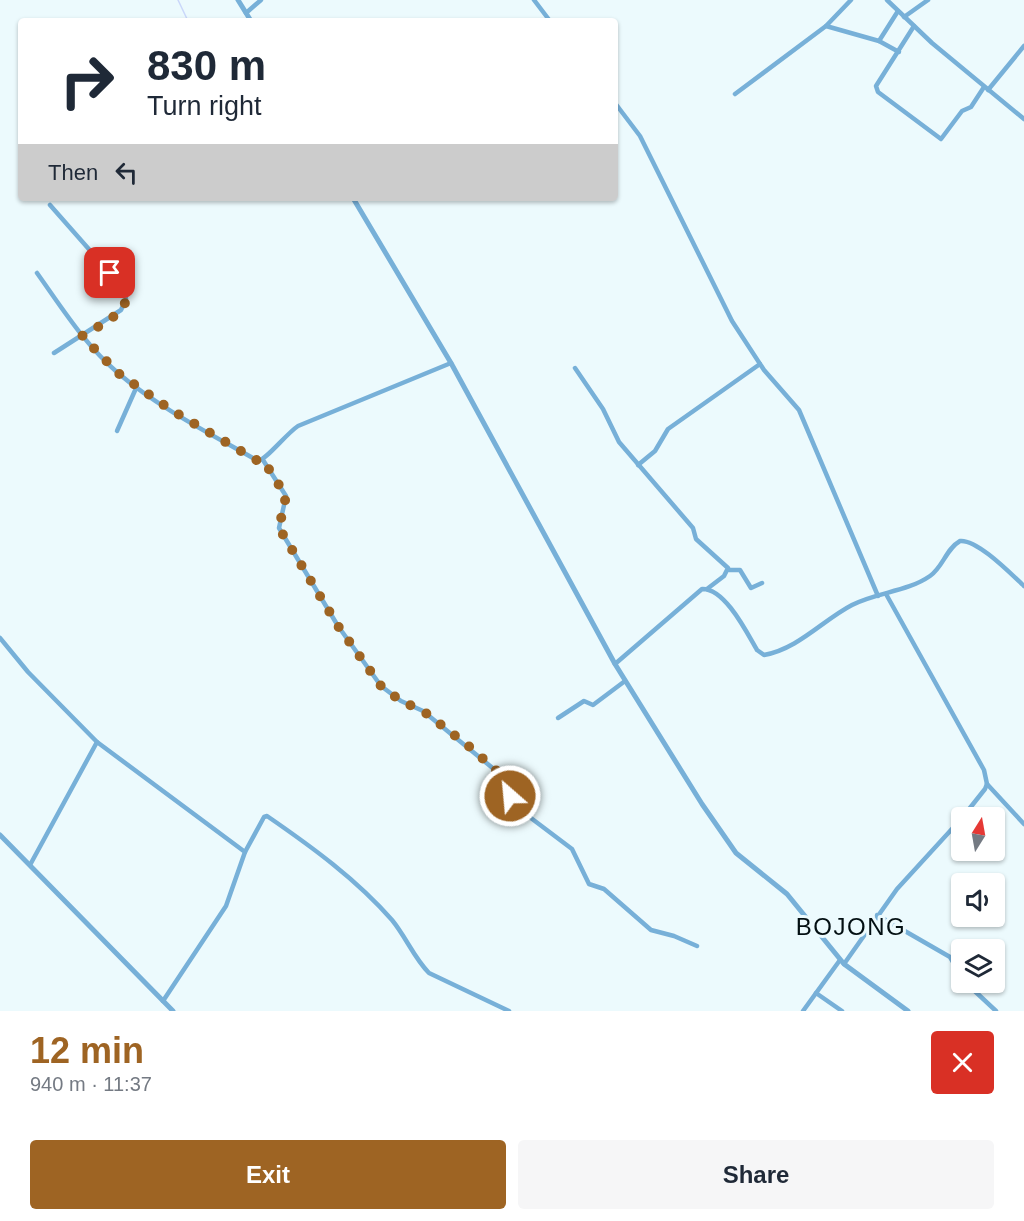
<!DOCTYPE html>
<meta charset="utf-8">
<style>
:root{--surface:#fff;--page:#f6f6f7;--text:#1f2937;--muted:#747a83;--accent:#9e6423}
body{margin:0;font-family:Helvetica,sans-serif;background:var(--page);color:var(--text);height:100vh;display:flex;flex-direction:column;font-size:22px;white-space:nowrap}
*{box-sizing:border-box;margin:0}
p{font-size:20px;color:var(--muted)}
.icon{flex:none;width:33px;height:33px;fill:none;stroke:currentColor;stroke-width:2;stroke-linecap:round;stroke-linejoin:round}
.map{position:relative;height:1011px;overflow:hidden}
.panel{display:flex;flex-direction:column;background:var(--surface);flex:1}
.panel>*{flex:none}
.guide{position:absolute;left:18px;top:18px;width:600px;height:183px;border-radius:6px;box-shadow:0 2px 4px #0004;background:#fff;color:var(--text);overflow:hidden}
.needle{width:39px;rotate:11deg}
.controls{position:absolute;left:951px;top:807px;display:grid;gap:12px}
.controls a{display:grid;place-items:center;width:54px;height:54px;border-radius:6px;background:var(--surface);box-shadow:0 2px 4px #0004;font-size:30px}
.pin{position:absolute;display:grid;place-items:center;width:51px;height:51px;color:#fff;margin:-26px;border-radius:12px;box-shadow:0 3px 9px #0006}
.me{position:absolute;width:66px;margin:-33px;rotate:333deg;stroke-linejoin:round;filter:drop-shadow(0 0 4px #0008)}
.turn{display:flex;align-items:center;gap:21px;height:126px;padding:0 30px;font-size:27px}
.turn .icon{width:78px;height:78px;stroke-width:2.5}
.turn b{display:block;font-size:42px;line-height:51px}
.then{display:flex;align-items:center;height:57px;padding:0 30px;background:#0003;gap:12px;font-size:22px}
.round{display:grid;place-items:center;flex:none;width:63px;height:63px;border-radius:6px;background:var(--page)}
.summary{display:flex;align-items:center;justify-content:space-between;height:102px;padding:0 30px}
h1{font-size:36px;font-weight:800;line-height:45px;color:var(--accent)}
.action{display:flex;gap:12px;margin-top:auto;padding:12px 30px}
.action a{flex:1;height:69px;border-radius:6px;background:var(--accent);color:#fff;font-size:24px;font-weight:800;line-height:69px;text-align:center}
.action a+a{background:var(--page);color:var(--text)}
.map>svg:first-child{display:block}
</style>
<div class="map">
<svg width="1024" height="1011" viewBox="0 0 1024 1011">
<rect width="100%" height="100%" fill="#ecfafd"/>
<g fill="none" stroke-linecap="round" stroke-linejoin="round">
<polyline stroke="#cad7fa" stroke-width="1.5" points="178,0 188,21"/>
<g stroke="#77b0d8" stroke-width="4.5">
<polyline points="534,0 550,21"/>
<polyline points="887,0 932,43 1024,119"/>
<polyline points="246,13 261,0"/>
<polyline points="904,17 928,0"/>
<polyline points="826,26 879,41 899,52"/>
<polyline points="914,26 876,86 878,92 941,139 962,111 971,107 984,87"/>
<polyline points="879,41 898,11"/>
<polyline points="988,90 1024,46"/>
<polyline points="735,94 826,26 851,0"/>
<polyline points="615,103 640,136 732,321 764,370 799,410 878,596"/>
<polyline points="50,205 124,289 126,299 121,310 54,353"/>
<path d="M37 273C62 308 85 345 118 373 159 408 211 434 258 461 266 460 286 434 298 426L451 363"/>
<polyline points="575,368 603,409 619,442 693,528 696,539 728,568 724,576 707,589"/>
<polyline points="117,431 137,386"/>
<polyline points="263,460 286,496 279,528 338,626 381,686 401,701 423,711 506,779 511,786 511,803 572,849 589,884 604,889 651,930 674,936 697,946"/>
<polyline points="638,465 655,451 668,429 760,364"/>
<polyline points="729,570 740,570 751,588 762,583"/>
<polyline points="886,594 984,770 987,784 985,789 962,818"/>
<polyline points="0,638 28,672 97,742"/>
<path d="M615 664 702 589C725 588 747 633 757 650L764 655C798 649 823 620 852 605 877 592 907 592 930 576 943 567 946 549 960 541 977 539 1011 574 1024 586"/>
<polyline points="558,718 584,701 593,705 625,681"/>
<polyline points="987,784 1024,824"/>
<path d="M245 852 264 817 267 816C312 847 356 879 392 920 406 937 414 958 429 973L509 1011"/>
<polyline points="30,865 97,742 245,852 226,906 163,1001"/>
<polyline points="877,915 950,957 962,977"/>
<polyline points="844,964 897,889 962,818"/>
<polyline points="965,982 996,1011"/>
<polyline points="816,993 842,1011"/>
<polyline points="803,1011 840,960"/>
</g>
<g stroke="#77b0d8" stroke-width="5">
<polyline points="238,0 251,21"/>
<polyline points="353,198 451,363 615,664 702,804 736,853 787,894 844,964 908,1011"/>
<polyline points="0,835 173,1011"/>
</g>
</g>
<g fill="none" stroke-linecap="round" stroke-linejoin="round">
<path stroke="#9e6423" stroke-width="10" stroke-dasharray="0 18" d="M110 273C114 278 122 284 125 291 133 312 96 327 82 336L118 373 171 410 258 461 263 460 286 496 279 528 338 626 381 686 401 701 423 711 471 748 509 782 510 796"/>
</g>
<g text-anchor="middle" stroke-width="6" stroke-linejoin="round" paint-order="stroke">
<g font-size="24" letter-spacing="1.5" fill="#030f12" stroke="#ecfafd">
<text x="851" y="935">BOJONG</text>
</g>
</g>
</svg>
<div class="controls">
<a><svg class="needle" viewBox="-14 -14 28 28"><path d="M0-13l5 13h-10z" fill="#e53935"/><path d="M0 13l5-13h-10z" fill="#747a83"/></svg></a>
<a><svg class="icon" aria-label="sound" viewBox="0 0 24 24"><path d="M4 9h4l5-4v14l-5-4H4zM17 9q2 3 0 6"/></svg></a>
<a><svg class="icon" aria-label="layers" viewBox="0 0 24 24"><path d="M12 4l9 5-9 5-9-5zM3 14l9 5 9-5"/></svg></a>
</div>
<div class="pin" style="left:110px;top:273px;background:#d93025"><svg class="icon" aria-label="arrive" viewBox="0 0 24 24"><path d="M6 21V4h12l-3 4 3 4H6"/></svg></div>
<svg class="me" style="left:510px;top:796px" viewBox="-20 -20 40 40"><circle r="17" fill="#9e6423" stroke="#fff" stroke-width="3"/><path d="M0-11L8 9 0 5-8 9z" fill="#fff"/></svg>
<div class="guide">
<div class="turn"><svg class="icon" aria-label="right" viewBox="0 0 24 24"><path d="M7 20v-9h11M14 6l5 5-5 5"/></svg><div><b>830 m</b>Turn right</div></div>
<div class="then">Then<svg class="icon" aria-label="left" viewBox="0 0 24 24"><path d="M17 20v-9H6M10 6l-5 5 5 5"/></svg></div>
</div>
</div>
<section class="panel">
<div class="summary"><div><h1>12 min</h1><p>940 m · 11:37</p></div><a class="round" style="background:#d93025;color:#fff"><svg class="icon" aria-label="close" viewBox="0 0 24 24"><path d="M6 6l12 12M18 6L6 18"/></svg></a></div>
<div class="action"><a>Exit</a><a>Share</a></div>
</section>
